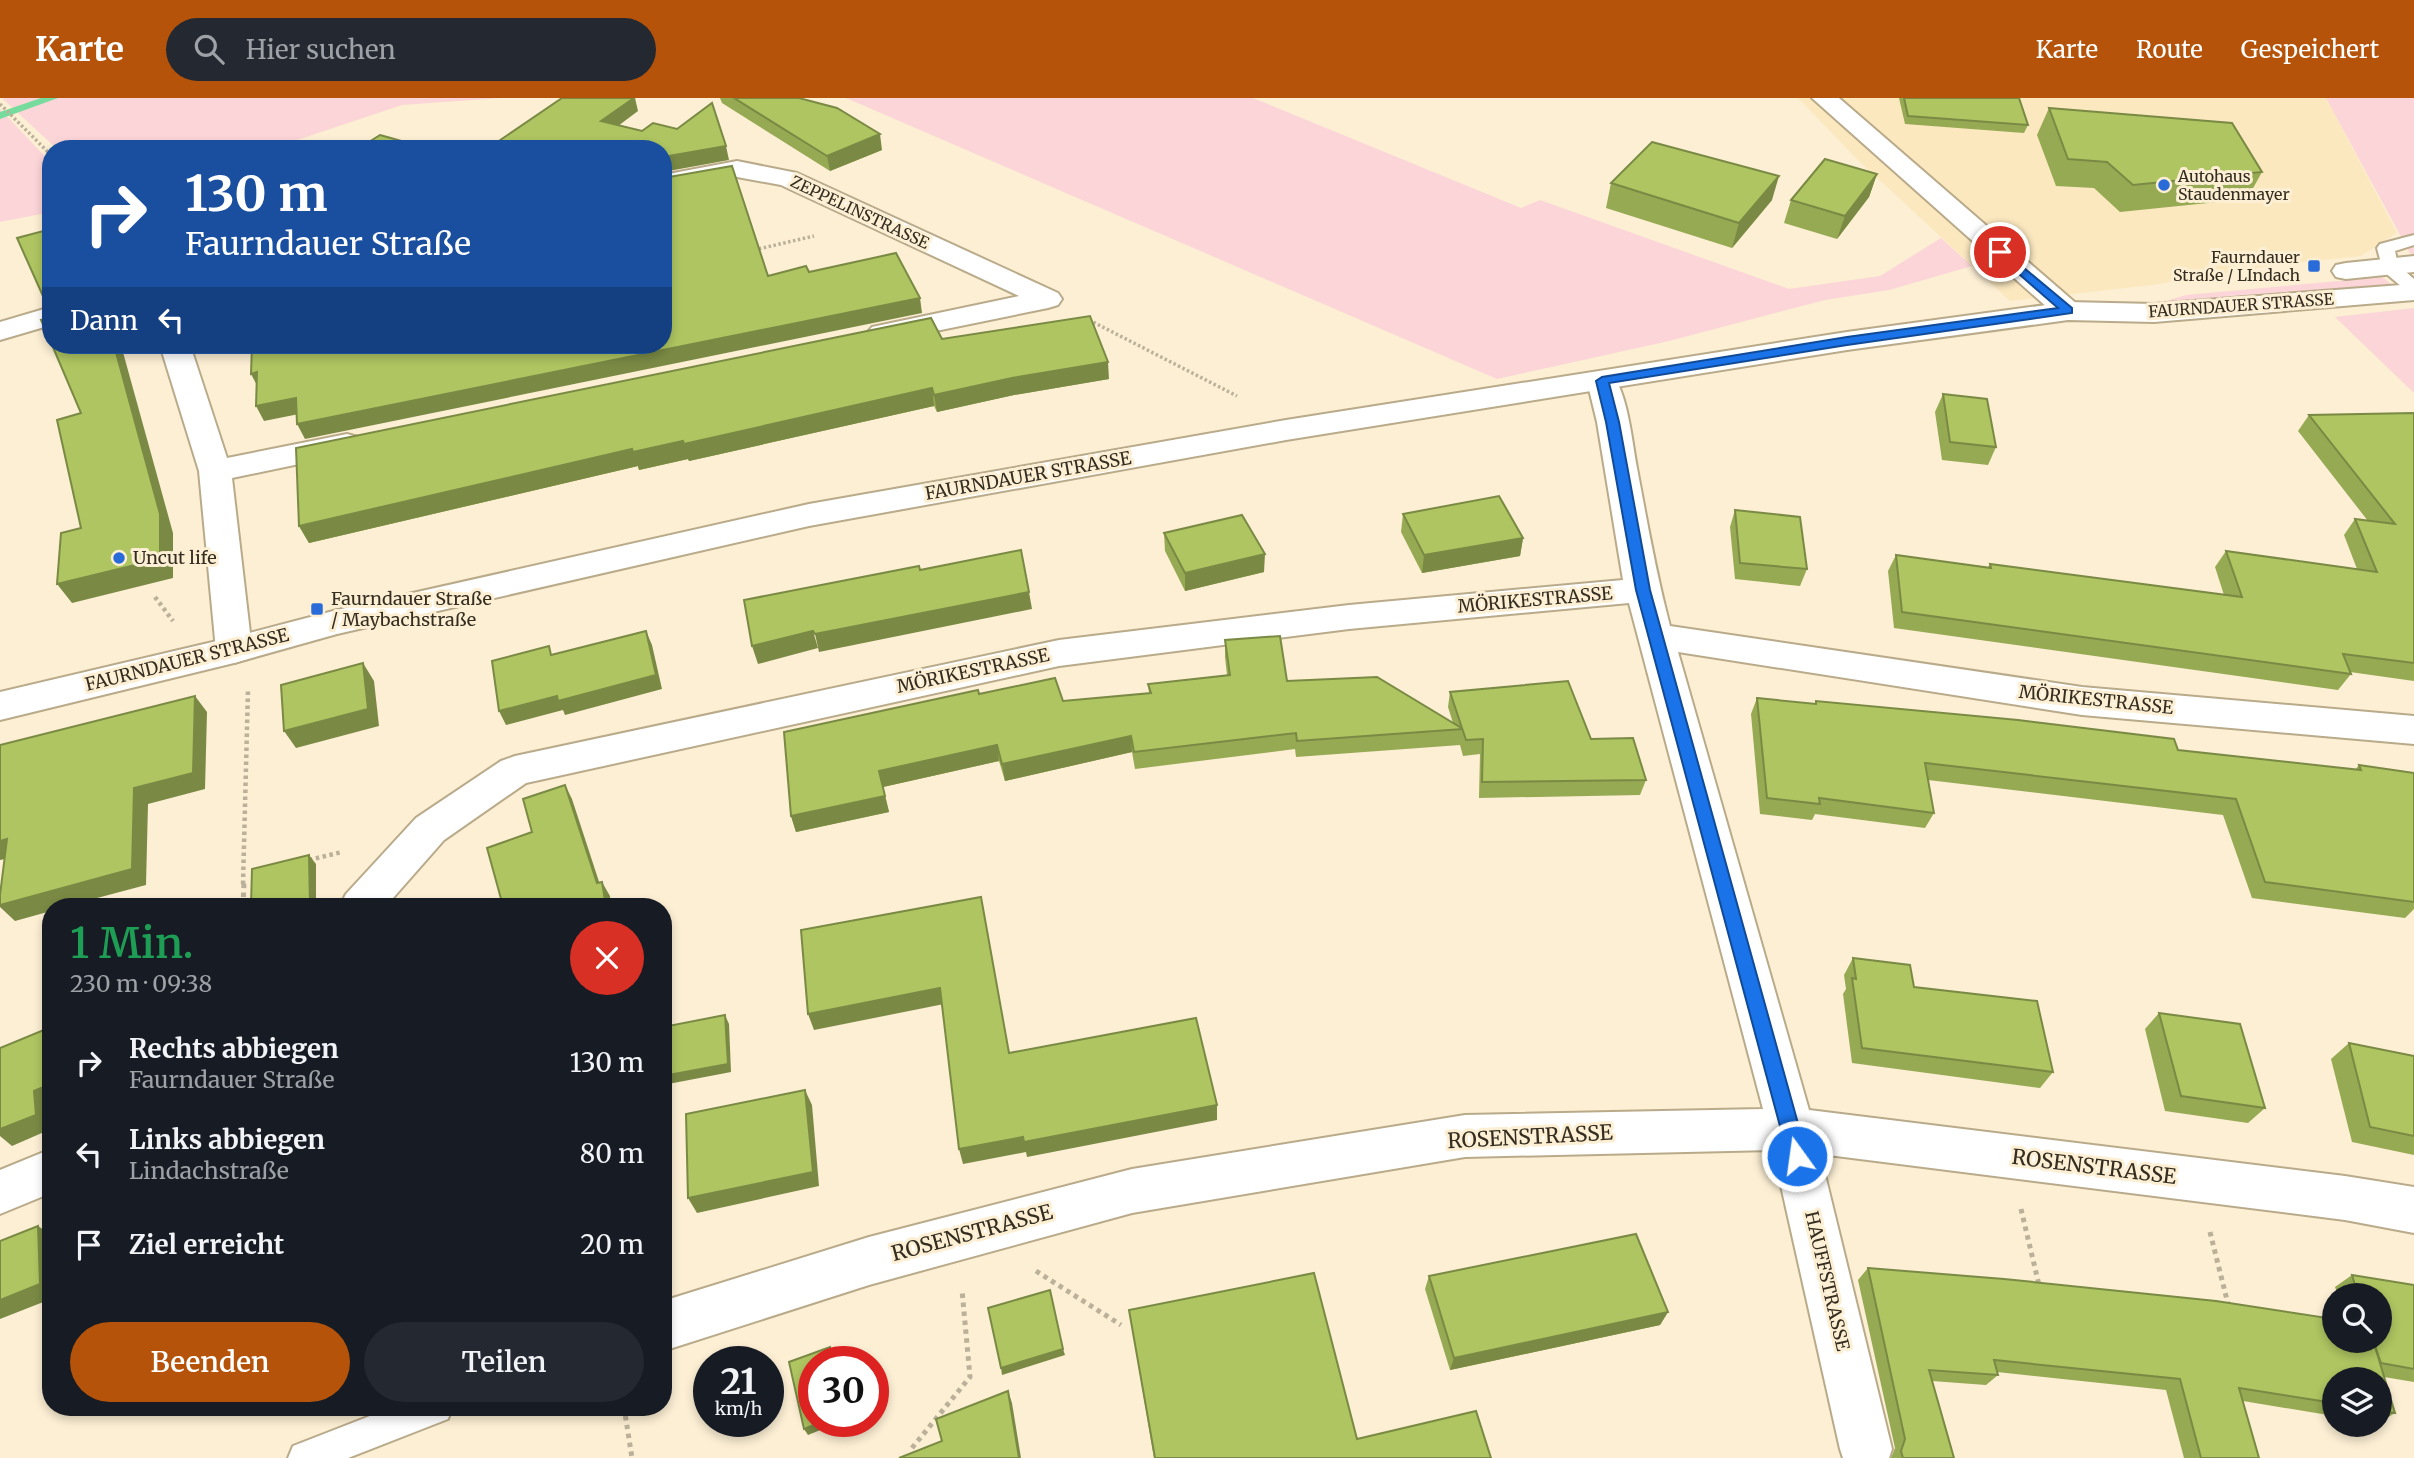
<!DOCTYPE html>
<html lang="de">
<meta charset="utf-8">
<style>
:root{--surface:#171b24;--page:#242831;--text:#f1f3f6;--muted:#9ea1a6;--accent:#b45309}
body{margin:0;font-family:Merriweather,serif;background:var(--page);color:var(--text);height:100vh;display:flex;flex-direction:column;font-size:26px;white-space:nowrap}
*{box-sizing:border-box;margin:0}
p{font-size:23px;color:var(--muted)}
.icon{flex:none;width:38px;height:38px;fill:none;stroke:currentColor;stroke-width:2;stroke-linecap:round;stroke-linejoin:round}
.map{position:relative;flex:1;overflow:hidden}
.panel{position:absolute;left:42px;top:800px;width:630px;height:518px;display:flex;flex-direction:column;background:var(--surface);border-radius:28px;box-shadow:0 4px 10px #0003}
.panel>*{flex:none}
.top-card{position:absolute;left:42px;top:42px;width:630px;height:214px;border-radius:28px;box-shadow:0 4px 10px #0003;background:#1a4fa0;color:#fff;overflow:hidden}
.buttons{position:absolute;left:2322px;top:1185px;display:grid;gap:14px}
.buttons a{display:grid;place-items:center;width:70px;height:70px;border-radius:50%;background:var(--surface);box-shadow:0 4px 10px #0003;font-size:35px}
.speed{position:absolute;left:693px;top:1248px;display:flex;gap:14px;font-size:35px;font-weight:700;text-align:center}
.speed>*{display:grid;place-content:center;width:91px;height:91px;border-radius:50%;background:var(--surface);box-shadow:0 4px 10px #0003;line-height:1}
.speed small{font-size:18px;font-weight:400}
.speed .limit{border:10px solid #d22;background:#fff;color:#111}
.pin{position:absolute;display:grid;place-items:center;width:60px;height:60px;color:#fff;margin:-30px;border:4px solid #fff;border-radius:50%;box-shadow:0 2px 7px #0007}
.me{position:absolute;width:77px;margin:-38px;rotate:346deg;stroke-linejoin:round;filter:drop-shadow(0 0 5px #0008)}
.turn{display:flex;align-items:center;gap:24px;height:147px;padding:0 28px;font-size:32px}
.turn .icon{width:91px;height:91px;stroke-width:2.5}
.turn b{display:block;font-size:49px;line-height:60px}
.then{display:flex;align-items:center;height:66px;padding:0 28px;background:#0003;gap:14px;font-size:26px}
.round{display:grid;place-items:center;flex:none;width:74px;height:74px;border-radius:37px;background:var(--page)}
.summary{display:flex;align-items:center;justify-content:space-between;height:119px;padding:0 28px}
h1{font-size:42px;font-weight:600;line-height:52px;color:#1e9e55}
.cta{display:flex;gap:14px;margin-top:auto;padding:14px 28px}
.cta a{flex:1;height:80px;border-radius:42px;background:var(--accent);color:#fff;font-size:28px;font-weight:600;line-height:80px;text-align:center}
.cta a+a{background:var(--page);color:var(--text)}
ul{padding:0;list-style:none}
li{display:flex;align-items:center;gap:21px;height:91px;padding:0 28px}
li div{flex:1}
li b{display:block;font-size:26px}
li em{font-style:normal}
header{display:flex;align-items:center;gap:42px;box-sizing:border-box;height:98px;padding:0 35px;background:var(--accent);color:#fff}
header strong{font-size:33px}
nav{display:flex;gap:38px;margin-inline-start:auto;font-size:24px}
.search{width:490px;height:63px;background:var(--page);display:flex;align-items:center;gap:18px;box-sizing:border-box;padding:0 24px;border-radius:38px;color:var(--muted);font-size:26px}
.map>svg:first-child{display:block}
</style>
<header>
<strong>Karte</strong>
<div class="search"><svg class="icon" aria-label="search" viewBox="0 0 24 24"><circle cx="10" cy="10" r="6"/><path d="M15 15l6 6"/></svg>Hier suchen</div>
<nav><a>Karte</a><a>Route</a><a>Gespeichert</a></nav>
</header>
<div class="map">
<svg width="2414" height="1360" viewBox="0 0 2414 1360">
<rect width="100%" height="100%" fill="#fcefd4"/>
<polygon fill="#fbe8bf" points="1798,0 2326,0 2397,135 2361,158 2276,167 2152,187 2010,203 1859,63"/>
<g fill="#fbd5d7">
<polygon points="2,0 500,0 402,7 270,51 57,51"/>
<polygon points="846,0 1253,0 1521,110 1540,102 1789,191 1880,178 1941,140 1972,168 1889,192 1825,202 1669,243 1497,281"/>
<polygon points="2326,0 2414,0 2414,156 2411,157"/>
<polygon points="0,11 51,65 51,114 0,124"/>
<polygon points="2382,179 2391,186 2197,206 2163,204 2186,197"/>
<polygon points="2414,210 2414,295 2335,219"/>
</g>
<g fill="none" stroke-linecap="round" stroke-linejoin="round">
<polygon fill="#77db9e" fill-rule="evenodd" points="41,0 58,0 0,21 0,14"/>
<g stroke="#b9aa8a" stroke-width="4">
<g id="service">
<polygon points="2414,137 2414,147 2395,153 2398,167 2414,181 2414,195 2408,194 2383,173 2377,150 2380,146"/>
<polygon points="393,1309 452,1309 448,1321 348,1360 288,1360 293,1348"/>
</g>
</g>
<g stroke="#b9aa8a" stroke-width="4">
<g id="minor">
<polygon points="1812,0 1839,0 2078,207 2082,213 2078,219 2068,222 2058,219"/>
<polygon points="737,63 797,75 1058,195 1062,201 1058,207 1048,210 882,244 872,241 867,235 872,229 1019,198 781,87 737,79 663,93 663,77"/>
<polygon points="51,209 51,227 0,242 0,224"/>
<polygon points="160,247 190,247 227,360 347,336 358,339 363,346 358,353 347,356 232,380 252,552 247,561 234,565 221,561 216,552 199,373"/>
<path d="M1602 274 1613 277C1628 299 1632 343 1637 370 1647 423 1656 476 1670 528L2082 589 2414 618V646L2082 617 1678 554 1809 1012 2345 1078 2414 1089V1135L2345 1122 1820 1056 1892 1351 1889 1360H1843L1840 1351 1773 1052 1465 1059 1132 1115 869 1187 663 1253V1203L869 1139 1132 1071 1465 1017 1763 1011 1629 505 1349 531 1059 568 526 685 444 742 386 808H340L346 796 416 720 501 663 515 658 1059 542 1349 507 1623 482 1597 324 1587 283 1591 277Z"/>
<polygon points="51,1051 51,1095 0,1116 0,1072"/>
</g>
</g>
<g stroke="#b9aa8a" stroke-width="4">
<g id="tertiary">
<polygon points="2414,158 2414,174 2346,181 2336,179 2332,173 2336,167 2346,165"/>
<polygon points="2414,186 2414,202 2154,224 2068,222 1847,252 1286,342 809,428 337,536 234,565 0,622 0,594 234,539 337,512 809,406 1286,322 1847,234 2068,204 2154,206"/>
</g>
</g>
<g stroke="#bbb09a" stroke-width="3.5" stroke-dasharray="2.5 2.5" stroke-linecap="butt">
<polyline points="0,6 51,57"/>
<polyline points="754,152 814,138"/>
<polyline points="1089,222 1237,298"/>
</g>
<g stroke="#bbb09a" stroke-width="4.5" stroke-dasharray="3.5 3.5" stroke-linecap="butt">
<polyline points="155,499 173,523"/>
<polyline points="309,762 342,754"/>
<polyline points="243,786 248,591"/>
</g>
<g stroke="#bbb09a" stroke-width="5" stroke-dasharray="4.5 4.5" stroke-linecap="butt">
<polyline points="243,808 244,785"/>
<polyline points="2021,1111 2039,1187"/>
<polyline points="2210,1134 2229,1210"/>
<polyline points="1036,1173 1121,1227"/>
<polyline points="624,1309 632,1360"/>
<polyline points="912,1350 970,1279 962,1192"/>
</g>
<use href="#service" fill="#fff" fill-rule="evenodd"/>
<use href="#minor" fill="#fff" fill-rule="evenodd"/>
<use href="#tertiary" fill="#fff" fill-rule="evenodd"/>
</g>
<g fill="#96a953">
<polygon points="720,0 799,0 882,52 830,73 722,5"/>
<polygon points="1899,0 2019,0 2028,27 2024,35 1905,26"/>
<polygon points="2049,10 2262,74 2247,101 2120,114 2094,90 2056,88 2037,37"/>
<polygon points="1877,76 1869,99 1837,141 1784,125 1791,102"/>
<polygon points="1611,85 1772,102 1732,150 1606,110"/>
<polygon points="942,241 1109,281 1014,297 937,314 934,308 689,363 688,361 639,372 638,368 309,445 299,428"/>
<polygon points="1943,296 1996,349 1988,367 1942,362 1935,314"/>
<polygon points="2414,315 2414,583 2350,574 2351,576 2338,592 1894,530 1888,473 1896,457 1988,469 1990,466 2224,497 2215,469 2226,453 2357,471 2344,437 2355,421 2368,423 2298,333 2309,317"/>
<polygon points="1735,412 1807,471 1800,488 1735,481 1730,429"/>
<polygon points="1403,416 1523,440 1520,458 1422,475 1401,434"/>
<polygon points="1164,435 1264,474 1185,493 1165,453"/>
<polygon points="1225,542 1287,583 1453,625 1448,609 1450,594 1591,641 1646,682 1640,697 1479,700 1480,656 1463,658 1460,647 1296,659 1295,651 1135,671 1132,654 1005,683 999,663 883,689 889,714 796,734 791,718 979,596 1063,603 1149,595 1148,586 1227,577 1225,559"/>
<polygon points="1757,600 1815,606 1816,603 2178,652 2355,672 2359,667 2414,675 2414,811 2405,820 2252,800 2223,717 1928,682 1934,715 1925,730 1815,716 1812,722 1760,716 1751,616"/>
<polygon points="1853,860 1914,889 2053,974 2040,990 1852,965 1843,896 1846,891 1844,877"/>
<polygon points="2159,915 2265,1010 2248,1025 2165,1013 2145,931"/>
<polygon points="2349,945 2414,958 2414,1057 2352,1044 2331,961"/>
<polygon points="1868,1170 2380,1242 2380,1197 2338,1197 2335,1189 2352,1177 2414,1187 2414,1284 2384,1279 2395,1315 2380,1324 2380,1281 2334,1281 2334,1318 2243,1303 2259,1360 2184,1360 2166,1292 1997,1274 1998,1277 1986,1287 1932,1283 1954,1360 1891,1360 1895,1350 1858,1182"/>
<polygon points="1429,1178 1668,1214 1660,1227 1450,1272 1425,1191"/>
<polygon points="1129,1212 1357,1341 1491,1360 1154,1360"/>
</g>
<g fill="#7a8a44">
<polygon points="634,0 635,0 638,13 606,37 601,23"/>
<polygon points="880,36 882,52 830,73 827,58"/>
<polygon points="726,48 729,62 663,74 663,59"/>
<polygon points="1877,76 1869,99 1837,141 1845,118"/>
<polygon points="1779,78 1772,102 1732,150 1739,125"/>
<polygon points="920,200 922,215 305,341 297,326"/>
<polygon points="114,247 121,247 173,435 173,480 72,505 57,486 160,461"/>
<polygon points="1108,264 1109,281 1014,297 937,314 934,297 1012,280"/>
<polygon points="257,274 259,291 251,276"/>
<polygon points="932,290 934,308 689,363 688,361 639,372 638,368 309,445 299,428 632,351"/>
<polygon points="296,300 304,315 264,323 256,308"/>
<polygon points="1523,440 1520,458 1422,475 1424,457"/>
<polygon points="1265,456 1264,474 1185,493 1185,475"/>
<polygon points="1029,494 1032,511 819,554 815,536"/>
<polygon points="646,533 652,547 662,591 565,617 563,612 506,627 499,613"/>
<polygon points="813,533 818,550 758,566 752,548"/>
<polygon points="363,565 374,583 379,628 296,650 284,633"/>
<polygon points="195,598 207,614 205,691 148,706 146,787 67,808 51,808 51,813 15,823 0,809 0,807 134,690"/>
<polygon points="1131,638 1132,654 1005,683 1002,666"/>
<polygon points="997,647 999,663 883,689 889,714 796,734 791,718 879,673"/>
<polygon points="565,687 572,701 604,799 597,785"/>
<polygon points="7,741 23,757 0,762 0,743"/>
<polygon points="309,757 316,766 316,808 304,808"/>
<polygon points="602,784 610,798 611,808 606,808"/>
<polygon points="940,890 944,906 814,932 808,916"/>
<polygon points="725,917 729,926 731,974 663,987 663,978"/>
<polygon points="51,986 51,1031 12,1048 0,1038 0,1031 34,993"/>
<polygon points="805,992 812,1007 819,1088 697,1115 688,1100"/>
<polygon points="1217,1007 1217,1022 1027,1059 1026,1054 963,1066 959,1051 1023,1039"/>
<polygon points="38,1128 51,1137 51,1201 0,1221 0,1202"/>
<polygon points="1668,1214 1660,1227 1450,1272 1454,1260"/>
<polygon points="1063,1251 1065,1257 1002,1277 1001,1270"/>
<polygon points="1008,1293 1012,1305 1021,1360 1019,1360"/>
<polygon points="824,1323 843,1323 808,1337 804,1331"/>
</g>
<g fill="#aec561" stroke="#7a8a44" stroke-width="2">
<polygon points="562,0 634,0 601,23 642,33 653,25 677,31 712,5 726,48 663,59 663,51 487,51"/>
<polygon points="734,0 799,0 837,10 880,36 827,58"/>
<polygon points="1904,0 2019,0 2028,27 1908,18"/>
<polygon points="2049,10 2232,25 2262,74 2133,87 2107,64 2068,61"/>
<polygon points="380,37 430,51 358,51"/>
<polygon points="1652,44 1779,78 1739,125 1611,85"/>
<polygon points="1825,61 1877,76 1845,118 1791,102"/>
<polygon points="732,68 768,178 806,168 809,174 896,155 920,200 297,326 296,300 256,308 257,274 251,276 252,247 663,247 663,80"/>
<polygon points="51,131 51,216 17,140"/>
<polygon points="1090,218 1108,264 1012,280 934,297 932,290 684,346 683,343 633,354 632,351 299,428 296,350 931,220 942,241"/>
<polygon points="51,219 51,245 41,222"/>
<polygon points="52,247 114,247 160,416 160,461 57,486 61,435 81,430 57,322 81,315"/>
<polygon points="1943,296 1987,301 1996,349 1950,344"/>
<polygon points="2414,315 2414,565 2343,556 2351,576 1902,514 1896,457 1991,470 1990,466 2242,499 2226,453 2377,474 2355,421 2395,426 2309,317"/>
<polygon points="1499,398 1523,440 1424,457 1403,416"/>
<polygon points="1735,412 1800,419 1807,471 1740,465"/>
<polygon points="1242,417 1265,456 1185,475 1164,435"/>
<polygon points="1021,452 1029,494 815,536 813,533 752,548 744,502 919,468 920,472"/>
<polygon points="646,533 656,577 558,603 557,598 499,613 492,563 549,548 551,557"/>
<polygon points="1280,538 1287,583 1377,579 1463,631 1297,643 1296,635 1134,654 1131,638 1002,666 997,647 879,673 885,698 791,718 784,634 978,592 979,596 1055,580 1063,603 1151,595 1148,586 1230,577 1225,542"/>
<polygon points="363,565 368,611 284,633 281,587"/>
<polygon points="1568,583 1591,641 1633,640 1646,682 1482,684 1483,641 1466,642 1450,594"/>
<polygon points="195,598 193,675 134,690 132,771 0,807 0,797 7,741 0,743 0,647"/>
<polygon points="1757,600 1816,606 1816,603 2018,622 2174,641 2178,652 2361,672 2359,667 2414,675 2414,804 2265,784 2236,701 1925,665 1934,715 1819,700 1820,706 1767,700"/>
<polygon points="565,687 597,785 602,784 606,808 536,808 535,806 529,808 503,808 487,750 532,734 523,701"/>
<polygon points="309,757 310,807 304,808 251,808 252,771"/>
<polygon points="981,799 1009,955 1196,920 1217,1007 1024,1044 1023,1039 959,1051 940,890 808,916 801,832"/>
<polygon points="1853,860 1910,867 1914,889 2037,903 2053,974 1862,950 1852,880 1856,881"/>
<polygon points="2159,915 2240,926 2265,1010 2181,998"/>
<polygon points="725,917 728,966 663,978 663,929"/>
<polygon points="51,929 51,986 34,993 36,1017 0,1031 0,950"/>
<polygon points="2349,945 2414,958 2414,1038 2370,1029"/>
<polygon points="805,992 813,1074 688,1100 686,1016"/>
<polygon points="38,1128 40,1186 0,1202 0,1143"/>
<polygon points="1636,1136 1668,1214 1454,1260 1429,1178"/>
<polygon points="1868,1170 2004,1181 2216,1203 2334,1221 2334,1242 2373,1242 2395,1315 2380,1313 2380,1281 2334,1281 2334,1305 2239,1290 2259,1360 2201,1360 2180,1281 1994,1262 1998,1277 1929,1272 1954,1360 1903,1360 1901,1353 1905,1341"/>
<polygon points="1314,1175 1357,1341 1476,1313 1491,1360 1155,1360 1129,1212"/>
<polygon points="2352,1177 2414,1187 2414,1271 2381,1265 2373,1242 2380,1242 2380,1197 2358,1197"/>
<polygon points="1050,1192 1063,1251 1001,1270 988,1210"/>
<polygon points="830,1249 833,1264 814,1264 814,1323 824,1323 804,1331 789,1264"/>
<polygon points="1008,1293 1019,1360 899,1360 942,1343 936,1321"/>
</g>
<polygon fill="#1a73e8" stroke="#114b97" stroke-width="2" points="2000,150 2072,210 2072,215 1847,247 1609,285 1619,324 1650,492 1807,1058 1804,1064 1797,1067 1790,1064 1788,1058 1636,492 1606,324 1596,283 1602,279 1847,239 2058,210 1996,156 1995,154"/>
<g fill="#296bd8" stroke="#fcefd4" stroke-width="2.5">
<circle cx="2164" cy="87" r="7"/>
<rect x="2307" y="161" width="14" height="14" rx="3.5"/>
<circle cx="119" cy="460" r="7"/>
<rect x="310" y="504" width="14" height="14" rx="3.5"/>
</g>
<g text-anchor="middle" stroke-width="6" stroke-linejoin="round" paint-order="stroke">
<g font-size="16" fill="#342d20" stroke="#fcefd4" text-anchor="start">
<text x="2178" y="84">Autohaus<tspan x="2178" dy="18">Staudenmayer</tspan></text>
<text x="2300" y="165" text-anchor="end">Faurndauer<tspan x="2300" dy="18">Straße / LIndach</tspan></text>
</g>
<g font-size="16" fill="#342d20" stroke="#fcefd4">
<text transform="translate(860 114) rotate(25)" y="6">ZEPPELINSTRASSE</text>
<text transform="translate(2241 207) rotate(-4)" y="6">FAURNDAUER STRASSE</text>
</g>
<g font-size="18" fill="#342d20" stroke="#fcefd4">
<text transform="translate(1028 378) rotate(-10)" y="6">FAURNDAUER STRASSE</text>
<text transform="translate(1535 502) rotate(-5)" y="6">MÖRIKESTRASSE</text>
<text transform="translate(187 562) rotate(-14)" y="6">FAURNDAUER STRASSE</text>
<text transform="translate(973 573) rotate(-12)" y="6">MÖRIKESTRASSE</text>
<text transform="translate(2096 602) rotate(6)" y="6">MÖRIKESTRASSE</text>
<text transform="translate(1827 1183) rotate(77)" y="6">HAUFFSTRASSE</text>
</g>
<g font-size="18" fill="#342d20" stroke="#fcefd4" text-anchor="start">
<text x="133" y="466">Uncut life</text>
<text x="331" y="507">Faurndauer Straße<tspan x="331" dy="21">/ Maybachstraße</tspan></text>
</g>
<g font-size="21" fill="#342d20" stroke="#fcefd4">
<text transform="translate(1530 1039) rotate(-3)" y="7">ROSENSTRASSE</text>
<text transform="translate(2094 1069) rotate(7)" y="7">ROSENSTRASSE</text>
<text transform="translate(972 1135) rotate(-15)" y="7">ROSENSTRASSE</text>
</g>
</g>
</svg>
<div class="buttons">
<a><svg class="icon" aria-label="search" viewBox="0 0 24 24"><circle cx="10" cy="10" r="6"/><path d="M15 15l6 6"/></svg></a>
<a><svg class="icon" aria-label="layers" viewBox="0 0 24 24"><path d="M12 4l9 5-9 5-9-5zM3 14l9 5 9-5"/></svg></a>
</div>
<div class="speed"><div>21<small>km/h</small></div><div class="limit">30</div></div>
<div class="pin" style="left:2000px;top:154px;background:#d93025"><svg class="icon" aria-label="arrive" viewBox="0 0 24 24"><path d="M6 21V4h12l-3 4 3 4H6"/></svg></div>
<svg class="me" style="left:1797px;top:1058px" viewBox="-20 -20 40 40"><circle r="17" fill="#1a73e8" stroke="#fff" stroke-width="3"/><path d="M0-11L8 9 0 5-8 9z" fill="#fff"/></svg>
<div class="top-card">
<div class="turn"><svg class="icon" aria-label="right" viewBox="0 0 24 24"><path d="M7 20v-9h11M14 6l5 5-5 5"/></svg><div><b>130 m</b>Faurndauer Straße</div></div>
<div class="then">Dann<svg class="icon" aria-label="left" viewBox="0 0 24 24"><path d="M17 20v-9H6M10 6l-5 5 5 5"/></svg></div>
</div>
<section class="panel">
<div class="summary"><div><h1>1 Min.</h1><p>230 m · 09:38</p></div><a class="round" style="background:#d93025;color:#fff"><svg class="icon" aria-label="close" viewBox="0 0 24 24"><path d="M6 6l12 12M18 6L6 18"/></svg></a></div>
<ul>
<li><svg class="icon" aria-label="right" viewBox="0 0 24 24"><path d="M7 20v-9h11M14 6l5 5-5 5"/></svg><div><b>Rechts abbiegen</b><p>Faurndauer Straße</p></div><em>130 m</em></li>
<li><svg class="icon" aria-label="left" viewBox="0 0 24 24"><path d="M17 20v-9H6M10 6l-5 5 5 5"/></svg><div><b>Links abbiegen</b><p>Lindachstraße</p></div><em>80 m</em></li>
<li><svg class="icon" aria-label="arrive" viewBox="0 0 24 24"><path d="M6 21V4h12l-3 4 3 4H6"/></svg><div><b>Ziel erreicht</b></div><em>20 m</em></li>
</ul>
<div class="cta"><a>Beenden</a><a>Teilen</a></div>
</section>
</div>
